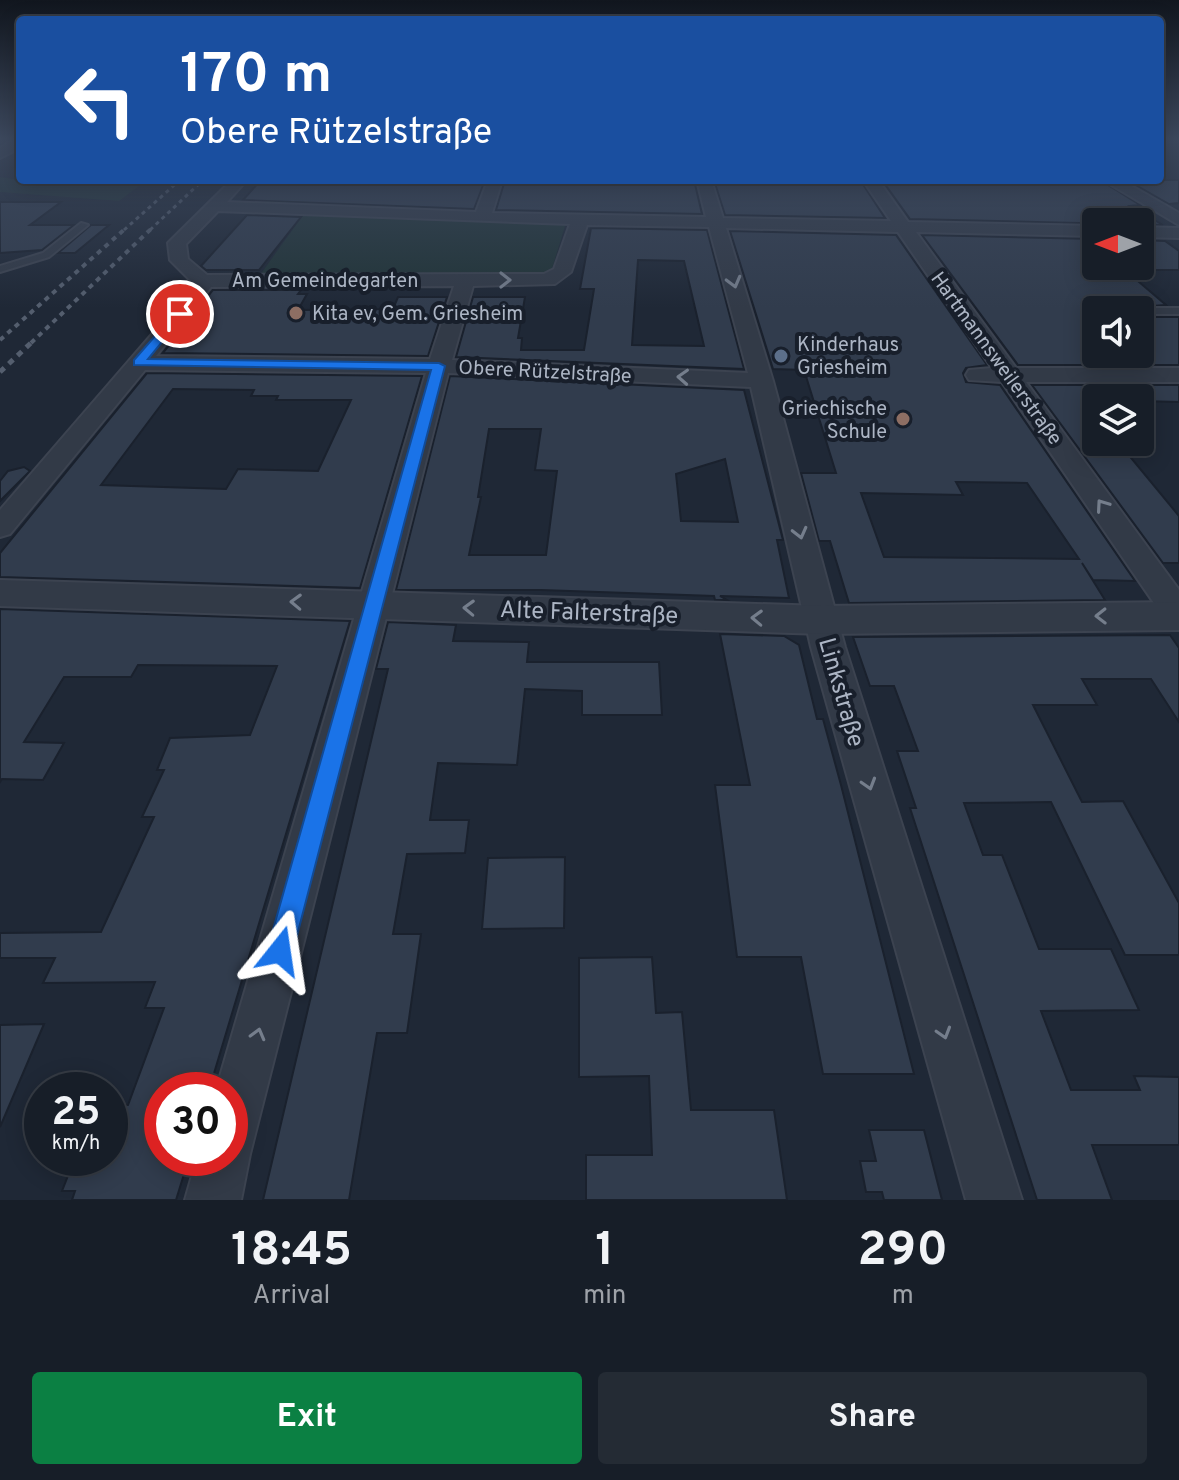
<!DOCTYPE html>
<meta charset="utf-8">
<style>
:root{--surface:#171e28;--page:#242b34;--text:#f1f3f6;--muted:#9ea2a8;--line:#363c45;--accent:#0b8043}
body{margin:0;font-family:Overpass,sans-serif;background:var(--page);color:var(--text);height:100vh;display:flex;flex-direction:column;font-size:30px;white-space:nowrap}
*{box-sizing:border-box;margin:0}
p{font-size:26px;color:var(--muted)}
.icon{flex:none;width:44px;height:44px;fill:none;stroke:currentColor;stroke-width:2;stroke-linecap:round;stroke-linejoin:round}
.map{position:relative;height:1200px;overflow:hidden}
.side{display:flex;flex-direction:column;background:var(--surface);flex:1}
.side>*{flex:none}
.top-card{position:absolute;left:16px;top:16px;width:1148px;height:168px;border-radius:8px;box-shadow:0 4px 20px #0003,0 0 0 2px var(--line);background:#1a4fa0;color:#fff;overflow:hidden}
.needle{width:52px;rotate:270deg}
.fabs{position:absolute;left:1082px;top:208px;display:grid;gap:16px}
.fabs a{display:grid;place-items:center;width:72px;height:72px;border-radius:8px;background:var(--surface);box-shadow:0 4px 20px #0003,0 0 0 2px var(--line);font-size:40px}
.speed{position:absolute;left:24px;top:1072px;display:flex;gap:16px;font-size:40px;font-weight:700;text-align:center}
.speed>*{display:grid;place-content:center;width:104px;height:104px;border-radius:50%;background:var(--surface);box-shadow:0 4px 20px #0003,0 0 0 2px var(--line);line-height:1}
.speed small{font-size:20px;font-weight:400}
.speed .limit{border:12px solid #d22;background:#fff;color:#111}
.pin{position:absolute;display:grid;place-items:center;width:68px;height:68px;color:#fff;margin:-34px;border:4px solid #fff;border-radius:50%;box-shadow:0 2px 8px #0007}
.me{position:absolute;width:88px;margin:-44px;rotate:15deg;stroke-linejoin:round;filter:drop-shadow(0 0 6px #0008)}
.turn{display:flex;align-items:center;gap:28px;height:168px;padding:0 32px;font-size:36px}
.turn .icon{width:104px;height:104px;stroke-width:2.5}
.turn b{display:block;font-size:56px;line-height:68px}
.eta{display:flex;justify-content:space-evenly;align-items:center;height:136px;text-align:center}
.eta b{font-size:48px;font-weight:700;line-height:56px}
.button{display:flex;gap:16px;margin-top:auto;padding:16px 32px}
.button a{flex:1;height:92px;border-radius:8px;background:var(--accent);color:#fff;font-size:32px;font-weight:700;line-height:92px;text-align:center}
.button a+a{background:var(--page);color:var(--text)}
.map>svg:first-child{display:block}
</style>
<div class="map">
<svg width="1179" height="1200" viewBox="0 0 1179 1200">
<rect width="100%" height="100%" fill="#1f2836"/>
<g fill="#213437">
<polygon points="0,177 20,180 147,180 119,201 0,192"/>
<polygon points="303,215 566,223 551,272 536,277 260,275"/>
</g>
<g fill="#313c4d" stroke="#1a212d" stroke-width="2" fill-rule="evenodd">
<polygon points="261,180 485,180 474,209 243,200"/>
<polygon points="505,180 694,180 702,214 496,210"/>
<polygon points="714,180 860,180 885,218 725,215"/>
<polygon points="882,180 1100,180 1140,205 1130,206 1163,225 910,219"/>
<polygon points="1127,180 1179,180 1179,203 1169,204"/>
<polygon points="0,202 61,202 30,225 74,225 42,250 0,253"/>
<polygon points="247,215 301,217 259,270 206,270 201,266"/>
<polygon points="91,225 109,225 75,253 58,253"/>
<path d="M591 228 707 230 744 369 456 357 473 297H525L518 338H522L521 350H584L594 289H580ZM638 260 684 261 704 346 632 345Z"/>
<path d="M730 231 896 235 987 365 966 368 963 373 966 382 1000 385 1135 581 1093 580 1082 563 1105 600 849 603 830 541H819L801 473H836L804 370 773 369ZM956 482 1027 483 1079 559 884 557 861 493 963 495Z"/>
<polygon points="922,235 1096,239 1096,266 1140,266 1140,240 1165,241 1179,251 1179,270 1125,270 1166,305 1096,310 1096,354 1140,354 1140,317 1179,317 1179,365 1018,365"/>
<polygon points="213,290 301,290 298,294 307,294 298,310 393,309 398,297 447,297 428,356 163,353"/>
<path d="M147 373 422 376 360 588 0 577V553ZM173 389 254 390 251 396H278L276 400H351L318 471 238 469 226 489 101 485Z"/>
<path d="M450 376 744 390 783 540H777L789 598 720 596 727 600H715L714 596 541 590H396ZM489 429H541L535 470 557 471 546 555H469L481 497H478ZM725 459 738 522 681 521 676 474Z"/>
<polygon points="1032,385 1179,385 1179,402 1140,401 1140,398 1085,401 1096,414 1096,442 1118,442 1179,516 1179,563 1163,563"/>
<polygon points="24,467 30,471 0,501 0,481 8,471"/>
<polygon points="0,609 350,621 209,1090 162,1090 162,1158 189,1158 176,1200 72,1200 75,1191 62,1191 75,1158 110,1158 110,1104 128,1105 164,1008 145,1008 155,982 43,983 55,958 0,958 0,933 101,932 154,817 142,817 164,770 157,770 170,738 250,735 277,666 138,665 131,677 64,677 24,742 64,743 43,780 2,779 0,782"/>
<polygon points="388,622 456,625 453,641 529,642 527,662 659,662 662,715 582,715 582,691 525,689 517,765 438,763 430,820 469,820 465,853 407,854 393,934 421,934 407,1033 377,1033 349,1200 263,1200 388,669 376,669"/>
<polygon points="720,634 784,636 799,645 817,719 823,719 841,785 914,1074 823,1074 801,957 737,957 715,785 750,785"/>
<polygon points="1170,635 1179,648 1179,722 1151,679 1082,679 1097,705 1033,705 1082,802 1123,801 1179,903 1179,955 1125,955 1051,802 964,803 983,855 1002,855 1039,949 1111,949 1139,1010 1041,1011 1071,1090 1140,1090 1134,1076 1179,1077 1179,1145 1092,1145 1112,1200 1037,1200 910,808 916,808 897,751 918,751 894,686 870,686 853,637"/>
<polygon points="565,857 564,928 482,929 488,858"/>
<polygon points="652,957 656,1013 682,1012 691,1110 774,1110 787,1200 586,1200 586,1155 652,1155 649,1076 579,1077 579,958"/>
<polygon points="44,1024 0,1127 0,1025"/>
<polygon points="869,1130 924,1130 942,1200 884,1200 882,1192 866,1192 860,1161 876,1161"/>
</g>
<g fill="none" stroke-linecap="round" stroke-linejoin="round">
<g stroke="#3c4350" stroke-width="4">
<g id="service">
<polygon points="81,223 88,225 49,257 0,272 0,266 43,253"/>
<polygon points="1140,308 1179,308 1179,314 1140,314 1140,310 1136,310"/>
</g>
</g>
<g stroke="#3c4350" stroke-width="4">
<g id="minor">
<polygon points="13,140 20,140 20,148 0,158 0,148"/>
<path d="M232 180H247L227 202 476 212 488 180H502L492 213 706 217 697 180H711L723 218 891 221 863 180H878L908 222 1096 226V236L916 232 1016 368H1179V382H1026L1179 590V625L1167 622 1002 382 969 380 966 375 969 370 992 368 898 232 726 228 773 381 845 647 1022 1200H966L811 647 751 387 448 373 250 1154 241 1200H185L197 1158H230V1090H216L426 373 145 370 10 534 0 537V510L191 289 193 283 170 260 168 243ZM218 211 570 224 554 269 544 274 207 275 188 259 186 244ZM587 225 709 227 748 373 452 360 473 286 555 284 571 272ZM454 286 430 359 156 356 211 287Z"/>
<polygon points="1103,180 1121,180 1179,213 1179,225"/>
<polygon points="1140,227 1179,228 1179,238 1140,237"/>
</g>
</g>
<g stroke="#3c4350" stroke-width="4">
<polygon id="tertiary" points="0,580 822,606 1179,602 1179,630 822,634 0,606"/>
</g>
<use href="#service" fill="#323a47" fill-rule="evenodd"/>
<use href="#minor" fill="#323a47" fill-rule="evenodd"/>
<use href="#tertiary" fill="#323a47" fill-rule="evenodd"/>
<g stroke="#545e6e" stroke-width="3" stroke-dasharray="4 4" stroke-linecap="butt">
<polyline points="124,230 180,180"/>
<polyline points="150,230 203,180"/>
</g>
<g stroke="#545e6e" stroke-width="4" stroke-dasharray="5 5" stroke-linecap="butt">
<polyline points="0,340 126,228"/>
<polyline points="31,343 152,228"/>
</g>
<polyline stroke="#545e6e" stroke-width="5" stroke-dasharray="6 6" stroke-linecap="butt" points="0,372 33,341"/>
</g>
<defs><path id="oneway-chevron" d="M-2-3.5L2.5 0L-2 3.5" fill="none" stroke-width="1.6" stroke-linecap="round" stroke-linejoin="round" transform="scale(2)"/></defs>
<g stroke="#757e8c">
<use href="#oneway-chevron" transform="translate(505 280)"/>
<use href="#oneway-chevron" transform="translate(734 282) rotate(75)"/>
<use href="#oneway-chevron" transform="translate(683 377) rotate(-177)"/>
<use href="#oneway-chevron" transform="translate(1102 505) rotate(-125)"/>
<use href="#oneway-chevron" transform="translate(800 533) rotate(76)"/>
<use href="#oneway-chevron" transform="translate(296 602) rotate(-178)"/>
<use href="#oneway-chevron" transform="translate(469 608) rotate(-178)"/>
<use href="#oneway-chevron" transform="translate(1101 616) rotate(179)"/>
<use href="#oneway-chevron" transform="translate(757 618) rotate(-178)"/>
<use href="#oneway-chevron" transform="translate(869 784) rotate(73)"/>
<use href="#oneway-chevron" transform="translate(944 1033) rotate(73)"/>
<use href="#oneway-chevron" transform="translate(258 1034) rotate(-75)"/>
</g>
<linearGradient id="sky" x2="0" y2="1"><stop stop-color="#11161e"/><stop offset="0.45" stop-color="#3c485d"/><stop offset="1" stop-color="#3c485d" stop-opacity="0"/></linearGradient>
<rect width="1179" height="308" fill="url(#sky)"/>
<polygon fill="#1a73e8" stroke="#114b97" stroke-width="2" points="176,312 185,314 148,359 439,363 445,366 293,951 290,960 280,964 271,960 267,951 431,370 134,365 134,360"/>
<g fill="#8d6e63" stroke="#181f2b" stroke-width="3">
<circle cx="296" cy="313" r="8"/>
<circle cx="903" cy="419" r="8"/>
</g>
<circle fill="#5c6f8a" stroke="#181f2b" stroke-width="3" cx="781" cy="356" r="8"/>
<g text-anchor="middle" stroke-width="8" stroke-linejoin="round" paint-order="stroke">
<g font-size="20" fill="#acb5c4" stroke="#181f2b">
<text x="325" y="287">Am Gemeindegarten</text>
<text transform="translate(997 358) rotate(54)" y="7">Hartmannsweilerstraße</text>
<text transform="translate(545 371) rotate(3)" y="7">Obere Rützelstraße</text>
</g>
<g font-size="20" fill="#acb5c4" stroke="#181f2b" text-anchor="start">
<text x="312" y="320">Kita ev, Gem. Griesheim</text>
<text x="797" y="351">Kinderhaus<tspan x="797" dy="23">Griesheim</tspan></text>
<text x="887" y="415" text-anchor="end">Griechische<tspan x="887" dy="23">Schule</tspan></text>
</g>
<g font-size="24" fill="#acb5c4" stroke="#181f2b">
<text transform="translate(589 612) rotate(2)" y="8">Alte Falterstraße</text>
<text transform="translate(842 692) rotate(74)" y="8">Linkstraße</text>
</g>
</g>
</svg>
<div class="fabs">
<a><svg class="needle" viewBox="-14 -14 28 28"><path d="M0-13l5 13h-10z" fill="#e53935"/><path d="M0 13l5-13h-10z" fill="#9ea2a8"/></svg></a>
<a><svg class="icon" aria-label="sound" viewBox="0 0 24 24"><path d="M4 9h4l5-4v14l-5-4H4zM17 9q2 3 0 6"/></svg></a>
<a><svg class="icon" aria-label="layers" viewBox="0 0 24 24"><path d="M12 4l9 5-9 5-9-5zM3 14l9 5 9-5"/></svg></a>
</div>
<div class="speed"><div>25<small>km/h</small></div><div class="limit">30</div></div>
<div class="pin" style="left:180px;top:314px;background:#d93025"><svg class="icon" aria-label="arrive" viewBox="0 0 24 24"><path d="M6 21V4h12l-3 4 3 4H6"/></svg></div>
<svg class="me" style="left:280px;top:951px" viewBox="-20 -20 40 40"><path d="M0-17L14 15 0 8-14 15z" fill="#1a73e8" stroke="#fff" stroke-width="4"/></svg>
<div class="top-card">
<div class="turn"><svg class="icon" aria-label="left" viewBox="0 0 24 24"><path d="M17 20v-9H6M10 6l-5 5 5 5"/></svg><div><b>170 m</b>Obere Rützelstraße</div></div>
</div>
</div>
<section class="side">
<div class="eta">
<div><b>18:45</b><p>Arrival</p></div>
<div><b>1</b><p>min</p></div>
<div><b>290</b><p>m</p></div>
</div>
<div class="button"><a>Exit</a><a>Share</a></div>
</section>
